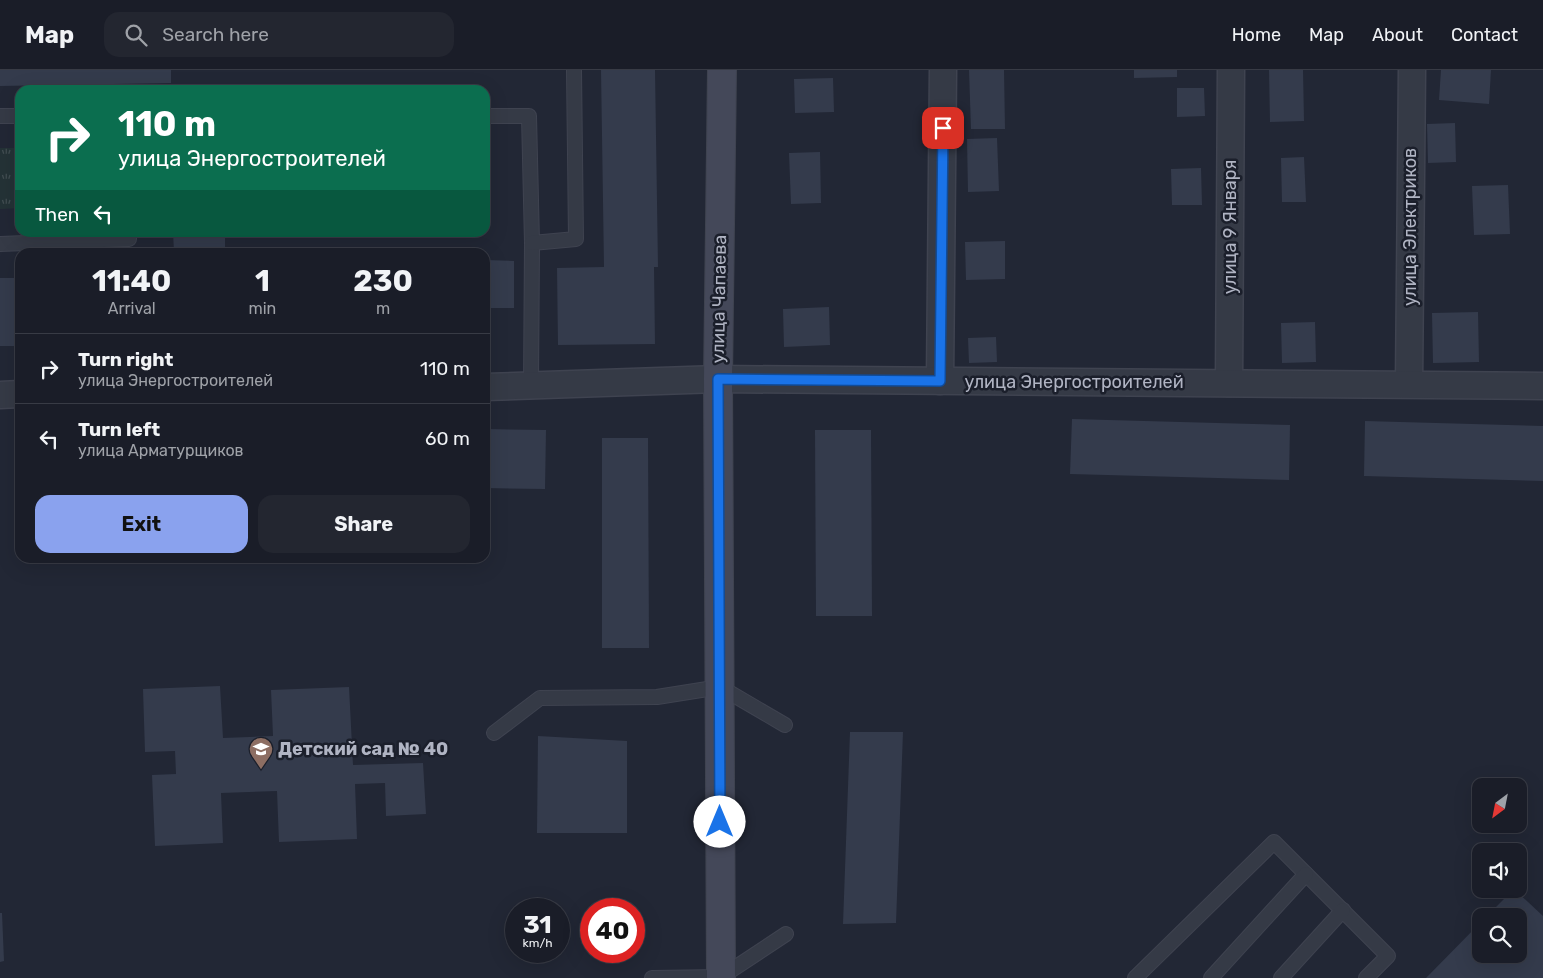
<!DOCTYPE html>
<meta charset="utf-8">
<style>
:root{--surface:#1a1d28;--page:#232630;--text:#f1f3f6;--muted:#9fa2a8;--line:#383b45;--accent:#8aa2ee}
body{margin:0;font-family:Rubik,sans-serif;background:var(--page);color:var(--text);height:100vh;display:flex;flex-direction:column;font-size:19px;white-space:nowrap}
*{box-sizing:border-box;margin:0}
p{font-size:16px;color:var(--muted)}
.icon{flex:none;width:28px;height:28px;fill:none;stroke:currentColor;stroke-width:2;stroke-linecap:round;stroke-linejoin:round}
.map{position:relative;flex:1;overflow:hidden}
.panel{position:absolute;left:15px;top:178px;width:475px;height:315px;display:flex;flex-direction:column;background:var(--surface);border-radius:15px;box-shadow:0 5px 20px #0002,0 0 0 1px var(--line)}
.panel>*{flex:none}
.top-card{position:absolute;left:15px;top:15px;width:475px;height:152px;border-radius:15px;box-shadow:0 5px 20px #0002,0 0 0 1px var(--line);background:#0b6e4f;color:#fff;overflow:hidden}
.needle{width:32px;rotate:212deg}
.controls{position:absolute;left:1472px;top:708px;display:grid;gap:10px}
.controls a{display:grid;place-items:center;width:55px;height:55px;border-radius:10px;background:var(--surface);box-shadow:0 5px 20px #0002,0 0 0 1px var(--line);font-size:25px}
.speed{position:absolute;left:505px;top:828px;display:flex;gap:10px;font-size:25px;font-weight:700;text-align:center}
.speed>*{display:grid;place-content:center;width:65px;height:65px;border-radius:50%;background:var(--surface);box-shadow:0 5px 20px #0002,0 0 0 1px var(--line);line-height:1}
.speed small{font-size:12px;font-weight:400}
.speed .limit{border:8px solid #d22;background:#fff;color:#111}
.pin{position:absolute;display:grid;place-items:center;width:42px;height:42px;color:#fff;margin:-21px;border-radius:10px;box-shadow:0 2px 8px #0006}
.me{position:absolute;width:55px;margin:-28px;rotate:0deg;stroke-linejoin:round;filter:drop-shadow(0 0 4px #0008)}
.turn{display:flex;align-items:center;gap:18px;height:105px;padding:0 20px;font-size:22px}
.turn .icon{width:65px;height:65px;stroke-width:2.5}
.turn b{display:block;font-size:35px;line-height:42px}
.then{display:flex;align-items:center;height:48px;padding:0 20px;background:#0003;gap:10px;font-size:19px}
.eta{display:flex;justify-content:space-evenly;align-items:center;height:85px;text-align:center}
.eta b{font-size:30px;font-weight:700;line-height:35px}
.primary-button{display:flex;gap:10px;margin-top:auto;padding:10px 20px}
.primary-button a{flex:1;height:58px;border-radius:15px;background:var(--accent);color:#111;font-size:20px;font-weight:700;line-height:58px;text-align:center}
.primary-button a+a{background:var(--page);color:var(--text)}
ul{padding:0;list-style:none}
li{display:flex;align-items:center;gap:15px;height:70px;padding:0 20px;border-top:1px solid var(--line)}
li div{flex:1}
li b{display:block;font-size:19px}
li em{font-style:normal}
header{display:flex;align-items:center;gap:30px;box-sizing:border-box;height:70px;padding:0 25px;background:var(--surface);border-bottom:1px solid var(--line)}
header strong{font-size:24px}
nav{display:flex;gap:28px;margin-inline-start:auto;font-size:18px}
.search{width:350px;height:45px;background:var(--page);display:flex;align-items:center;gap:12px;box-sizing:border-box;padding:0 18px;border-radius:15px;color:var(--muted);font-size:19px}
.map>svg:first-child{display:block}
</style>
<header>
<strong>Map</strong>
<div class="search"><svg class="icon" aria-label="search" viewBox="0 0 24 24"><circle cx="10" cy="10" r="6"/><path d="M15 15l6 6"/></svg>Search here</div>
<nav><a>Home</a><a>Map</a><a>About</a><a>Contact</a></nav>
</header>
<div class="map">
<svg width="1543" height="908" viewBox="0 0 1543 908">
<defs>
<pattern id="park-tufts" width="24" height="20" patternUnits="userSpaceOnUse" patternTransform="scale(1.25)"><rect width="24" height="20" fill="#243236"/><path d="M3 7l-1-3M5 7V3M7 7l1-3M15 17l-1-3M17 17v-4M19 17l1-3" fill="none" stroke="#414d51"/></pattern>
</defs>
<rect width="100%" height="100%" fill="#222735"/>
<polygon fill="url(#park-tufts)" points="0,78 20,78 20,138 0,139"/>
<g fill="#343b4c">
<polygon points="0,0 171,0 171,13 0,16"/>
<polygon points="601,0 655,0 658,197 654,197 655,274 558,275 557,198 604,197"/>
<polygon points="969,0 1004,0 1005,59 971,59"/>
<polygon points="1134,0 1177,0 1177,7 1134,8"/>
<polygon points="1269,0 1303,0 1304,51 1270,52"/>
<polygon points="1441,0 1491,0 1489,34 1439,30"/>
<polygon points="833,8 834,42 795,43 794,9"/>
<polygon points="1177,18 1204,18 1205,46 1177,47"/>
<polygon points="1455,53 1456,92 1428,93 1427,54"/>
<polygon points="997,68 999,121 968,122 967,69"/>
<polygon points="820,82 821,133 791,134 789,83"/>
<polygon points="1304,87 1306,132 1282,132 1281,88"/>
<polygon points="1201,98 1202,135 1172,135 1171,99"/>
<polygon points="1508,115 1510,164 1474,165 1472,116"/>
<polygon points="173,162 225,162 225,182 174,182"/>
<polygon points="1005,171 1005,209 966,210 965,172"/>
<polygon points="485,190 514,191 514,238 485,238"/>
<rect x="0" y="208" width="20" height="68"/>
<polygon points="829,237 830,275 784,277 783,239"/>
<polygon points="1478,242 1479,292 1433,293 1432,243"/>
<polygon points="1315,252 1316,292 1282,293 1281,253"/>
<polygon points="996,267 997,292 969,293 968,268"/>
<polygon points="1072,349 1290,355 1289,410 1070,404"/>
<polygon points="1365,351 1543,356 1543,411 1364,406"/>
<polygon points="485,359 546,360 545,419 485,418"/>
<polygon points="815,360 871,360 872,546 816,546"/>
<polygon points="602,368 648,368 649,578 602,578"/>
<polygon points="220,616 223,668 273,666 271,620 349,617 353,695 423,693 426,744 386,746 385,713 355,714 357,769 279,772 277,721 221,723 223,773 155,776 152,705 176,704 175,681 145,682 143,619"/>
<polygon points="850,662 903,662 896,853 843,854"/>
<polygon points="538,666 627,671 627,763 537,763"/>
<polygon points="1514,819 1543,846 1543,908 1426,908 1481,852 1481,884 1519,884 1519,846 1487,846"/>
<polygon points="0,843 2,843 4,891 0,892"/>
</g>
<g fill="none" stroke-linecap="round" stroke-linejoin="round">
<g stroke="#3f4350" stroke-width="16">
<g id="lane">
<polyline points="0,46 20,46"/>
<polyline points="485,46 529,46 532,173 531,316"/>
<polyline points="532,173 576,169 574,0"/>
<polyline points="0,174 129,169 129,162"/>
<polyline points="494,663 540,628 657,627 720,617 785,655"/>
<polyline points="652,908 721,907 786,864"/>
<polyline points="1135,908 1274,772 1388,886 1366,908"/>
<polyline points="1211,908 1306,804"/>
<polyline points="1281,908 1343,840"/>
</g>
</g>
<g stroke="#3f4350" stroke-width="29">
<g id="street">
<polyline points="940,311 943,0"/>
<polyline points="1229,313 1231,0"/>
<polyline points="1409,314 1412,0"/>
<polyline points="485,317 718,309 1543,316"/>
<polyline points="0,325 20,324"/>
</g>
</g>
<g stroke="#3f4350" stroke-width="30">
<polyline id="secondary" points="721,908 718,309 722,0"/>
</g>
<use href="#lane" stroke="#353a46" stroke-width="14"/>
<use href="#street" stroke="#353a46" stroke-width="26"/>
<use href="#secondary" stroke="#444859" stroke-width="28"/>
</g>
<g fill="none" stroke-linecap="round" stroke-linejoin="round">
<g stroke="#114b97" stroke-width="12">
<polyline id="route" points="720,752 718,309 940,311 943,58"/>
</g>
<use href="#route" stroke="#1a73e8" stroke-width="9"/>
</g>
<defs>
<g id="school-pin" transform="scale(1.25)"><path d="M0 17L-7.5 6A9.5 9.5 0 1 1 7.5 6Z" fill="#8d6e63" stroke="#1b1f2b"/><path d="M0-5L7-2L0 1L-7-2ZM-4 1L0 2.5L4 1V4Q0 6-4 4Z" fill="#fff"/></g>
</defs>
<g fill-rule="evenodd">
<use href="#school-pin" x="261" y="679"/>
</g>
<g text-anchor="middle" stroke-width="5" stroke-linejoin="round" paint-order="stroke">
<g font-size="18" fill="#b0b4c3" stroke="#1b1f2b">
<text transform="translate(1230 157) rotate(-90)" y="6">улица 9 Января</text>
<text transform="translate(1410 157) rotate(-90)" y="6">улица Электриков</text>
<text transform="translate(719 229) rotate(-89)" y="6">улица Чапаева</text>
<text x="1074" y="318">улица Энергостроителей</text>
</g>
<g font-size="18" font-weight="bold" fill="#b0b4c3" stroke="#1b1f2b" text-anchor="start">
<text x="278" y="685">Детский сад № 40</text>
</g>
</g>
</svg>
<div class="controls">
<a><svg class="needle" viewBox="-14 -14 28 28"><path d="M0-13l5 13h-10z" fill="#e53935"/><path d="M0 13l5-13h-10z" fill="#9fa2a8"/></svg></a>
<a><svg class="icon" aria-label="sound" viewBox="0 0 24 24"><path d="M4 9h4l5-4v14l-5-4H4zM17 9q2 3 0 6"/></svg></a>
<a><svg class="icon" aria-label="search" viewBox="0 0 24 24"><circle cx="10" cy="10" r="6"/><path d="M15 15l6 6"/></svg></a>
</div>
<div class="speed"><div>31<small>km/h</small></div><div class="limit">40</div></div>
<div class="pin" style="left:943px;top:58px;background:#d93025"><svg class="icon" aria-label="arrive" viewBox="0 0 24 24"><path d="M6 21V4h12l-3 4 3 4H6"/></svg></div>
<svg class="me" style="left:720px;top:752px" viewBox="-20 -20 40 40"><circle r="19" fill="#fff"/><path d="M0-13L10 11 0 6-10 11z" fill="#1a73e8"/></svg>
<div class="top-card">
<div class="turn"><svg class="icon" aria-label="right" viewBox="0 0 24 24"><path d="M7 20v-9h11M14 6l5 5-5 5"/></svg><div><b>110 m</b>улица Энергостроителей</div></div>
<div class="then">Then<svg class="icon" aria-label="left" viewBox="0 0 24 24"><path d="M17 20v-9H6M10 6l-5 5 5 5"/></svg></div>
</div>
<section class="panel">
<div class="eta">
<div><b>11:40</b><p>Arrival</p></div>
<div><b>1</b><p>min</p></div>
<div><b>230</b><p>m</p></div>
</div>
<ul>
<li><svg class="icon" aria-label="right" viewBox="0 0 24 24"><path d="M7 20v-9h11M14 6l5 5-5 5"/></svg><div><b>Turn right</b><p>улица Энергостроителей</p></div><em>110 m</em></li>
<li><svg class="icon" aria-label="left" viewBox="0 0 24 24"><path d="M17 20v-9H6M10 6l-5 5 5 5"/></svg><div><b>Turn left</b><p>улица Арматурщиков</p></div><em>60 m</em></li>
</ul>
<div class="primary-button"><a>Exit</a><a>Share</a></div>
</section>
</div>
